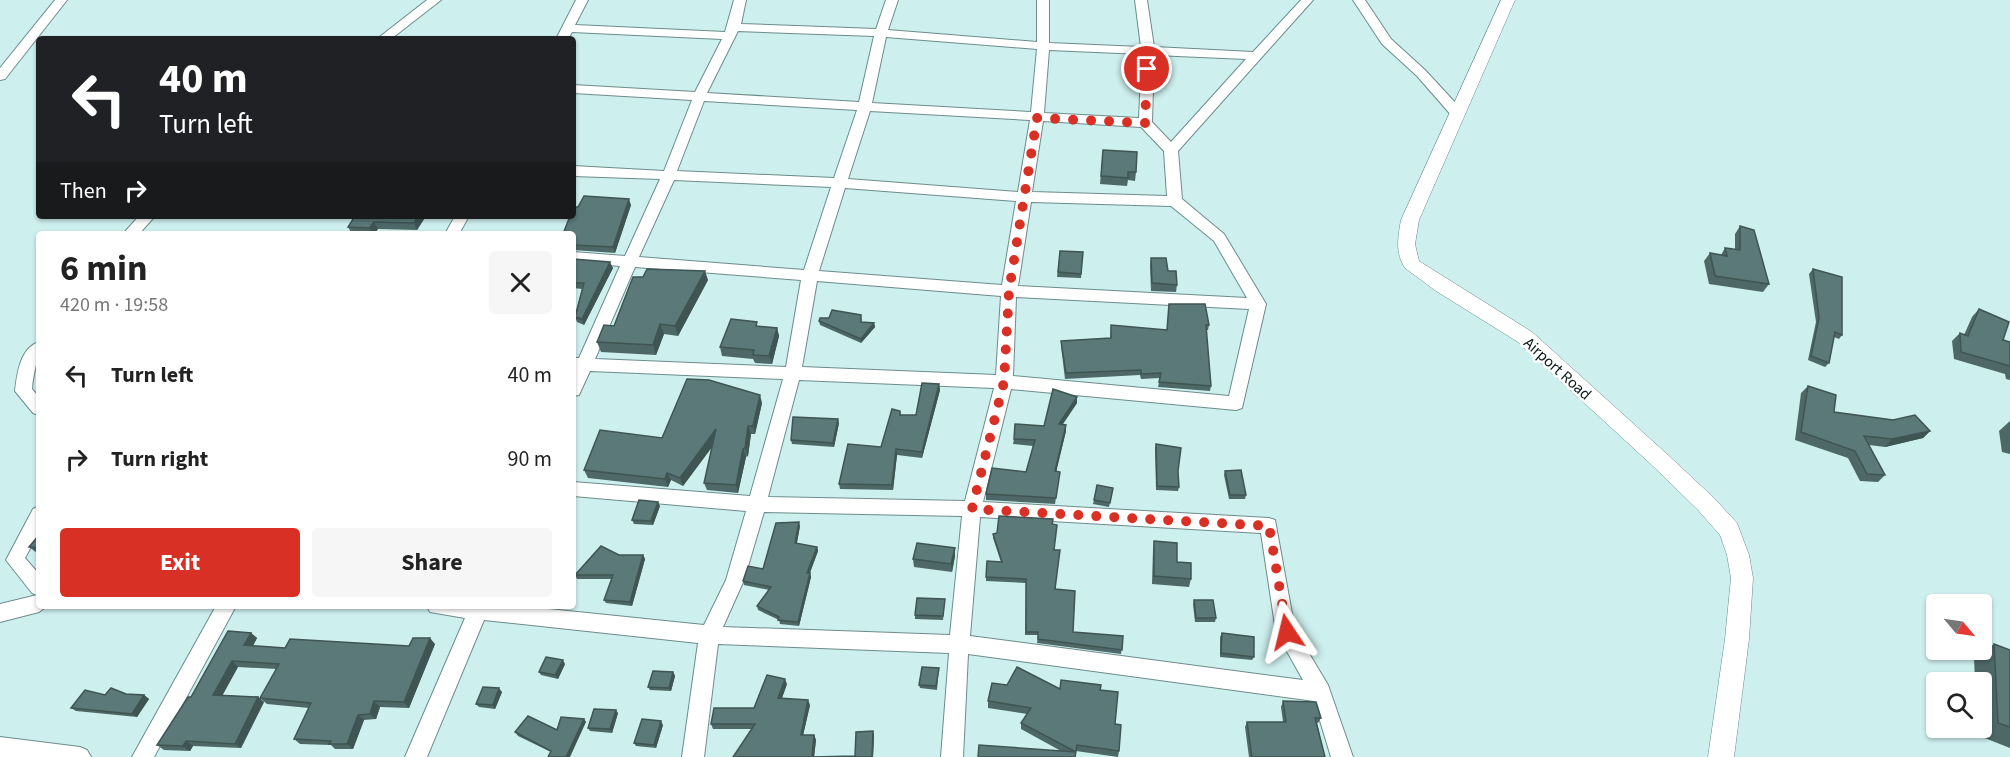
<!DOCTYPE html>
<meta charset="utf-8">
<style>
:root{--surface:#fff;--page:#f6f6f6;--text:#222;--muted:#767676;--accent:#d93025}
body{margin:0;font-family:"Source Sans 3",sans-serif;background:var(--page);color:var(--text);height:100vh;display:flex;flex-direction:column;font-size:22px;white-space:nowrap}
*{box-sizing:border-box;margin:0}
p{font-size:20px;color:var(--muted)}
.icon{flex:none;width:33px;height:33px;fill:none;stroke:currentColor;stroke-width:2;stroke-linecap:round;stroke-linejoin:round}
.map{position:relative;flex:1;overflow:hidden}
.details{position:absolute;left:36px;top:231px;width:540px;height:378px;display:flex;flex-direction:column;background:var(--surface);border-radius:6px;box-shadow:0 2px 4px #0004}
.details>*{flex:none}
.hud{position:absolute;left:36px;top:36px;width:540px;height:183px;border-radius:6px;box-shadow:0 2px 4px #0004;background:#202124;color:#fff;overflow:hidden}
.needle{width:39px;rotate:119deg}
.tools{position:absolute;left:1926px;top:594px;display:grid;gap:12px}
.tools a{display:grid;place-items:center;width:66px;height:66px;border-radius:6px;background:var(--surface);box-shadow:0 2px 4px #0004;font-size:30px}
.pin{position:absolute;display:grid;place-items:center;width:51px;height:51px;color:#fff;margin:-26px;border:3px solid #fff;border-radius:50%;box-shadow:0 2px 6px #0007}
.me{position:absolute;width:66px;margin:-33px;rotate:350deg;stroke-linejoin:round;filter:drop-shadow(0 0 4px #0008)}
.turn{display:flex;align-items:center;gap:21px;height:126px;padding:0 24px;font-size:27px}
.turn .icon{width:78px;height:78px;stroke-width:2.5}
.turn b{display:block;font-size:42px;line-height:51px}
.then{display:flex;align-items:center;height:57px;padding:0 24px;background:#0003;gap:12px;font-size:22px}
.round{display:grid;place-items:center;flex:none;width:63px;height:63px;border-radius:6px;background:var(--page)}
.head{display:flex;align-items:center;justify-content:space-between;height:102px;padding:0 24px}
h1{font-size:36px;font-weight:700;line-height:45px}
.primary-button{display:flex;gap:12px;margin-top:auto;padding:12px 24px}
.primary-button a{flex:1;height:69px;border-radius:6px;background:var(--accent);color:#fff;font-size:24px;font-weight:700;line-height:69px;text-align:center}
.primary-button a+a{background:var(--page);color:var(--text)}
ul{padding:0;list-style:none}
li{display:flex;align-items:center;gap:18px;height:84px;padding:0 24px}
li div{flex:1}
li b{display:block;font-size:22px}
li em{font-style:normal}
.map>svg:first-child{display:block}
</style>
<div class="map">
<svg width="2010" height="757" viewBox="0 0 2010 757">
<rect width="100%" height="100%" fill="#cdefee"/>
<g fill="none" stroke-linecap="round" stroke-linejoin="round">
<g stroke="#6c8c8b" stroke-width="2">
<g id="minor">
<polygon points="55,0 67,0 5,79 0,80 0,68"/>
<polygon points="427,0 441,0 391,39 377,39"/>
<path d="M576 0H588L575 25 725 32 734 0H746L741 24 876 29 886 0H898L888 30 1037 42V0H1049V43L1141 47 1135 0H1147L1154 47 1253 52 1301 0H1313L1178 151 1182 199 1224 234 1266 304 1242 408 1236 410 1011 389 983 502 1269 518 1275 520 1295 630 1328 685 1353 757H1331L1314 701 968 654 963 757H941L949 653 718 644 704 757H682L698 643 484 620 427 757H405L465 618 430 612 427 606H519L704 625 726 580 746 511 573 496V482L750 496 783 379 590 371 579 395 573 396V358H579L620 266 573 262V252L625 256 660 179 573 176V166L664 171 692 100 573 93V85L695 92 722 39 572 32 568 39H556ZM738 31 874 36 859 102 707 93ZM886 37 1037 49 1031 112 872 103ZM1049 50 1142 54 1139 118 1044 113ZM1154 55 1246 59 1171 142 1152 122ZM704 101 857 110 834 178 677 171ZM870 111 1030 120 1018 192 848 179ZM1043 121 1141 127 1164 151 1167 196 1032 192ZM674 180 831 187 804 270 639 257ZM845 188 1016 201 1002 285 819 271ZM1031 202 1171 206 1214 241 1247 298 1018 286ZM635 267 801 280 786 367 595 359ZM817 281 1001 296 996 375 802 367ZM1016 297 1249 309 1229 396 1013 376ZM799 380 994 388 965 501 768 497ZM764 512 962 516 950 635 723 627 744 580ZM980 517 1261 533 1276 632 1303 680 970 636Z"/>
<polygon points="1353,0 1365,0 1391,39 1425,70 1462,110 1464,113 1462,116 1452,116 1417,76 1382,44"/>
<polygon points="139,216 155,216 139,234 123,234"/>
<polygon points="455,216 469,216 459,234 445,234"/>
<path d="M39 342C39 359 33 372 32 389L39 397V415L33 413 15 391C17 374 20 348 39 342Z"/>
<polygon points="39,506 39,532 25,558 39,574 39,606 47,606 39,612 0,622 0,604 37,595 32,593 6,560 33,509"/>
<polygon points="216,606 236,606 154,757 132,757"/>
<polygon points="0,737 80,747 87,750 91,757 0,757"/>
</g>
</g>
<g stroke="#6c8c8b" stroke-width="1">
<path id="tertiary" d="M1501 0H1515L1419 220 1415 244 1419 261 1532 332 1668 455 1714 498 1737 523 1749 555 1753 578 1749 639 1734 757H1708L1725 639 1731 578 1727 555 1720 535 1698 510 1654 467 1518 342 1436 291 1405 268C1395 253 1398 237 1401 220Z"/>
</g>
<use href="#minor" fill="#fff" fill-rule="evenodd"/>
<use href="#tertiary" fill="#fff" fill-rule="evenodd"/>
</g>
<g fill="#4d6867">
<polygon points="1103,150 1136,172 1135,181 1128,180 1127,186 1100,184"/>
<polygon points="631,205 615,253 573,250 573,234"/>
<polygon points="355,216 426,216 417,230 378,229 374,234 352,234 348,227"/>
<polygon points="1740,226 1769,284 1763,292 1709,284 1704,261 1710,253 1721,255 1725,248 1735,250 1735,234"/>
<polygon points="1060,251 1083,252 1081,278 1057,277"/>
<polygon points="1151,258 1168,271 1177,285 1176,292 1151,291 1150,266"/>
<polygon points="573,259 613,268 584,325 577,322 575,317 582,289 573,288"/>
<polygon points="1813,269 1842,335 1839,339 1834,337 1829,363 1825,367 1808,360 1816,322 1809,274"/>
<polygon points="708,280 678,336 664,334 656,355 601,352 597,342 614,326"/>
<polygon points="1169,304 1209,325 1208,330 1206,330 1211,386 1210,391 1158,387 1160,378 1141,379 1140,375 1065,379 1061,346 1061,341 1110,338 1111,325 1167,330"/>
<polygon points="1979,309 2003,340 2010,342 2010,380 2006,379 2005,374 1954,359 1952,341 1960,333 1964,335 1972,317"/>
<polygon points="829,318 862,319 861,322 874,323 875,327 861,343 820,325 819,321"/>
<polygon points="758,326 777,328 779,336 772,364 755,363 753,359 722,356 720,347"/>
<polygon points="939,384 940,390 922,458 897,455 893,490 840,489 839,484 881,447 900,411 901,415 916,415"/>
<polygon points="1808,386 1834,412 1893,420 1930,431 1923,438 1885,447 1869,445 1885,475 1878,482 1860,481 1848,458 1795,440 1801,393"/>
<polygon points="1077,397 1077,403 1062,425 1066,425 1066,431 1056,471 1059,478 1055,504 986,500 986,494 1026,472 1033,446 1013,444 1014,439 1044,426"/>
<polygon points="762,403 755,434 751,434 748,456 746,457 738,493 707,490 704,483 713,446 683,486 671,480 668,487 588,478 584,470 662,438"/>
<polygon points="2010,421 2010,454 2002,452 1999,431"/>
<polygon points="839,423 834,447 792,444 791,440"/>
<polygon points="1156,444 1178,471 1179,487 1178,491 1156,490 1155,448"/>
<polygon points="1225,471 1246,495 1245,499 1229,499 1224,475"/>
<polygon points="1113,488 1109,507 1093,504 1094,500"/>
<polygon points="660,506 653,525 634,524 632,520"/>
<polygon points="1052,524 1056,589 1073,632 1123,636 1121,654 1037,643 1038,635 1025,635 1026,583 986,581 986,577 1001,562 993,538 993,534"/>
<polygon points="800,526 797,543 817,547 818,551 810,573 811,577 799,626 780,624 779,620 758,610 757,606 769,590 744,585 743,581 763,569"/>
<polygon points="39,535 39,554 37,553 29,547"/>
<polygon points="1154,541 1177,562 1191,579 1189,587 1152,584 1153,549"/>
<polygon points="619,555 643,555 645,559 632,606 606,603 604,600 612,579 577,579 575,575"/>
<polygon points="955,556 952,572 914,567 913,559"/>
<polygon points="945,599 943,620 915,619 915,615"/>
<polygon points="1194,600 1216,618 1215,622 1195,622 1193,604"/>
<polygon points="251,633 257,638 253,646 285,648 409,646 435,644 409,708 380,707 376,719 364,720 353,749 335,749 331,745 300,744 294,739 309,708 267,704 260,698 277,669 238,667 222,695 258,697 264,702 241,748 193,746 190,751 164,750 157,745 191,697"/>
<polygon points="1222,633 1254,657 1252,660 1220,657 1220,637"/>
<polygon points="1994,644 2010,650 2010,748 1977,735 1977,728 1982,728 1982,682 1975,682 1974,657"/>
<polygon points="565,664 558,679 541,675 539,672"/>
<polygon points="939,668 937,690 920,688 919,685"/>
<polygon points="673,672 675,676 671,691 650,690 648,687"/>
<polygon points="787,684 782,698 810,705 803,735 814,735 816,740 814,757 855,756 873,731 874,736 873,757 733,757 752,729 713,729 711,724 754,708"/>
<polygon points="1007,685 1060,689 1100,690 1115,724 1119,751 1118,757 1076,751 1061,751 1021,729 1021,723 1027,714 988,708 988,701"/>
<polygon points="502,692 495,709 479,707 476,704"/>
<polygon points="126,694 144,695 149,699 137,717 76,711 71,708"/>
<polygon points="1283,701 1321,718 1318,723 1317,723 1325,757 1249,757 1245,727 1247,722 1283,722 1281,707"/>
<polygon points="618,713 612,733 590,731 588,728"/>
<polygon points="584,719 586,722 551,752 518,736 515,732 557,730"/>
<polygon points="663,725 656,748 636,746 634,743"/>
</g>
<g fill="#3f5554">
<polygon points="629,199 631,205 615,253 613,247"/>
<polygon points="418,216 426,216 417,230 414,223"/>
<polygon points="374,222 378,229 374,234 373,234 369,228"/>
<polygon points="610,262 613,268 584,325 582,319"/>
<polygon points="705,271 708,280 678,336 675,326"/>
<polygon points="874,323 875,327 861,343 861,339"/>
<polygon points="660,324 664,334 656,355 653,345"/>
<polygon points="777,328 779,336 772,364 769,356"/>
<polygon points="939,384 940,390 922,458 922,452"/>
<polygon points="760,395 762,403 755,434 753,426"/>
<polygon points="1077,397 1077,403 1059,430 1059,424"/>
<polygon points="838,419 839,423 834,447 833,443"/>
<polygon points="1066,425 1066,431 1055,477 1055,471"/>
<polygon points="748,426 751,434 748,456 745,448"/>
<polygon points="716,429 719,437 683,486 680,478"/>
<polygon points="1930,431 1923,438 1885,447 1892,439"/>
<polygon points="743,449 746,457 738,493 736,485"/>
<polygon points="896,449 897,455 893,490 892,485"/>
<polygon points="667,473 671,480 668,487 665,479"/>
<polygon points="658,502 660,506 653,525 651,521"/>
<polygon points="799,522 800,526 796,547 795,543"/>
<polygon points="817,547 818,551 808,577 807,573"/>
<polygon points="955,548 955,556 952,572 951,564"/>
<polygon points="643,555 645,559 632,606 630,602"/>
<polygon points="810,573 811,577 799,626 798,622"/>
<polygon points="251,633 257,638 250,651 244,645"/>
<polygon points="430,638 435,644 409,708 404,702"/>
<polygon points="563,660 565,664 558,679 555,675"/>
<polygon points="232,661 238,667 220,700 213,695"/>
<polygon points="673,672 675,676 671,691 669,688"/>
<polygon points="785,679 787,684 780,703 778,698"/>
<polygon points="499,688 502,692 495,709 493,705"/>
<polygon points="144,695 149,699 137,717 132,714"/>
<polygon points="258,697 264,702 241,748 235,744"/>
<polygon points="808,700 810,705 802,740 801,735"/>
<polygon points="374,701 380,707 376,719 370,714"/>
<polygon points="616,710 618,713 612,733 610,729"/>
<polygon points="358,715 364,720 353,749 347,744"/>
<polygon points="584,719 586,722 570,757 566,757"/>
<polygon points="661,721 663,725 656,748 654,745"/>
<polygon points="873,731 874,736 873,757 872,757"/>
<polygon points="814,735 816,740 814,757 812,757"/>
<polygon points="186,741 193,746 190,751 183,746"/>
</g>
<g fill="#5a7978" stroke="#3f5554" stroke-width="1.5">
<polygon points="1103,150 1137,152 1136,172 1128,172 1128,178 1101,176"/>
<polygon points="584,196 629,199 613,247 573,245 573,234 563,234 570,216 573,216 574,207 578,207"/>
<polygon points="355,216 418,216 414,223 374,222 369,228 348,227"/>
<polygon points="1740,226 1754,230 1769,284 1715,276 1710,253 1727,256 1725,248 1740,250"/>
<polygon points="1060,251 1083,252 1081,274 1058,272"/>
<polygon points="1151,258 1166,258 1168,271 1176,271 1177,285 1152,283"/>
<polygon points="573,259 610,262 582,319 575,317 584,283 573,283"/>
<polygon points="647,269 705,271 675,326 660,324 653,345 597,342 604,325 614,326 633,277 643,277"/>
<polygon points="1813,269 1842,277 1842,335 1835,332 1829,363 1811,356 1819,318"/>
<polygon points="1169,304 1205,304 1209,325 1206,325 1211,386 1159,382 1161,373 1141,374 1141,370 1066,373 1061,341 1111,338 1111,325 1167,330"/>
<polygon points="1979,309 2009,322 2003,340 2010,342 2010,366 1961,352 1960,333 1968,336"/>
<polygon points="832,310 861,315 861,322 874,323 861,339 819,321 820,318 829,318"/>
<polygon points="731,319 757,322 756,326 777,328 769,356 753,355 754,350 720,347"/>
<polygon points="687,379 709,380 760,395 753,426 748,426 745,448 743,449 736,485 704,483 716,429 680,478 667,473 665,479 584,470 600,430 662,438"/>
<polygon points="922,383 939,384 922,452 896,449 892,485 839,484 848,444 881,447 892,409 900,411 900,415 916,415"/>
<polygon points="1808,386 1836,395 1834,412 1893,420 1915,415 1930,431 1892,439 1864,436 1885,475 1867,474 1855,451 1801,432"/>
<polygon points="1053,389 1077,397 1059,424 1066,425 1055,471 1060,472 1056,498 986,494 992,468 1026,472 1035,440 1014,439 1015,424 1044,426"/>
<polygon points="793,417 838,419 833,443 791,440"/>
<polygon points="1156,444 1181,448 1178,471 1179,487 1157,486"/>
<polygon points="1241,470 1246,495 1230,495 1225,471"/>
<polygon points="1097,485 1113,488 1110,503 1094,500"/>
<polygon points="639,500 658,502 651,521 632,520"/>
<polygon points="999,516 1053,519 1052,524 1057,525 1054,550 1060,550 1055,589 1075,591 1073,632 1123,636 1122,650 1038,639 1038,632 1026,632 1026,579 986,577 987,561 1002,562 993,534 997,533"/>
<polygon points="799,522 795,543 817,547 807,573 810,573 798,622 778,620 779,617 757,606 771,587 743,581 748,566 763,569 776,523"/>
<polygon points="39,535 39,548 29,547"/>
<polygon points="1154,541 1177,543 1177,562 1191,563 1191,579 1154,576"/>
<polygon points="917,543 955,548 951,564 913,559"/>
<polygon points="601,546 619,555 643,555 630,602 604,600 613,575 575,575"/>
<polygon points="917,598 945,599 943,616 915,615"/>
<polygon points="1194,600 1213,600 1216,618 1196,618"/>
<polygon points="228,631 251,633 244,645 285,648 290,639 409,646 413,638 430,638 404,702 374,701 370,714 358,715 347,744 329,744 331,741 294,739 311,703 260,698 279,664 232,661 213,695 258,697 235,744 186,741 183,746 157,745 188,697 191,697"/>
<polygon points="1222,633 1254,637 1254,657 1221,653"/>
<polygon points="1994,644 2010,650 2010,727 1998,723"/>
<polygon points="546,657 563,660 555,675 539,672"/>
<polygon points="922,667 939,668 936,686 919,685"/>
<polygon points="1017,667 1060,689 1061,680 1101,685 1100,690 1118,692 1115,724 1121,725 1119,751 1077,745 1075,757 978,757 979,745 1076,752 1021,723 1031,708 988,701 992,683 1007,685"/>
<polygon points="653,671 673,672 669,688 648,687"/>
<polygon points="767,675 785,679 778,698 808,700 801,735 814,735 812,757 855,756 856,732 873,731 872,757 733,757 755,724 711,724 714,708 754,708"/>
<polygon points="483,687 499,688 493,705 476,704"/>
<polygon points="111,688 126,694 144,695 132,714 71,708 85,690 105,695"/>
<polygon points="1283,701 1316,702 1321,718 1315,718 1325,757 1252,757 1247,722 1286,722"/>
<polygon points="594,709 616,710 610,729 588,728"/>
<polygon points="528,716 557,730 561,717 584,719 566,757 548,757 551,751 515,732"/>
<polygon points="642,719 661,721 654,745 634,743"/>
</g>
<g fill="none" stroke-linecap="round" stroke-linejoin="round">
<polyline stroke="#d93025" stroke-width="10" stroke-dasharray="0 18" points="1147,69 1145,123 1037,118 1009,291 1004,382 972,509 1269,526 1287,632"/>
</g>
<g text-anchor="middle" stroke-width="5" stroke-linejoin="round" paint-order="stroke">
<g font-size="16" fill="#0d1a1a" stroke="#fff">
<text transform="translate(1558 368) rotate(42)" y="6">Airport Road</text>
</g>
</g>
</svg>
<div class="tools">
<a><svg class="needle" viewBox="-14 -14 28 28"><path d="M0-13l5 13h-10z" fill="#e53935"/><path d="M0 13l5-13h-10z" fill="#767676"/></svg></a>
<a><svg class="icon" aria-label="search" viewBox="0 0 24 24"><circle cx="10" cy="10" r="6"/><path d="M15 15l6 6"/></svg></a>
</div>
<div class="pin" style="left:1147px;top:69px;background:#d93025"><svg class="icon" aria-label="arrive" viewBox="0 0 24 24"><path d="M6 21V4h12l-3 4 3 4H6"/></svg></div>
<svg class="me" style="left:1287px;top:632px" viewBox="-20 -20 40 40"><path d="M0-17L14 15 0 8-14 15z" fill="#d93025" stroke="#fff" stroke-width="4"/></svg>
<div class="hud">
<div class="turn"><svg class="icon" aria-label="left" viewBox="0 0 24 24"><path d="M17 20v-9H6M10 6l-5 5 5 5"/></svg><div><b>40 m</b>Turn left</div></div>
<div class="then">Then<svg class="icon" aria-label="right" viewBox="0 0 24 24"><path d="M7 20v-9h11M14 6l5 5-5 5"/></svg></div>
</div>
<section class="details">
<div class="head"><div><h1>6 min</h1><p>420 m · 19:58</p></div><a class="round"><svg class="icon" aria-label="close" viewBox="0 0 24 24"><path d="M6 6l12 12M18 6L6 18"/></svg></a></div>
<ul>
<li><svg class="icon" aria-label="left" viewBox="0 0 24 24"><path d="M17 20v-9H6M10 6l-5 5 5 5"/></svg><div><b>Turn left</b></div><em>40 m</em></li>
<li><svg class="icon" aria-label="right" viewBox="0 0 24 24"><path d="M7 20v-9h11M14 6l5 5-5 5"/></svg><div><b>Turn right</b></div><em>90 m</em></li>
</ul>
<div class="primary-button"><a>Exit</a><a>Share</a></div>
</section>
</div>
